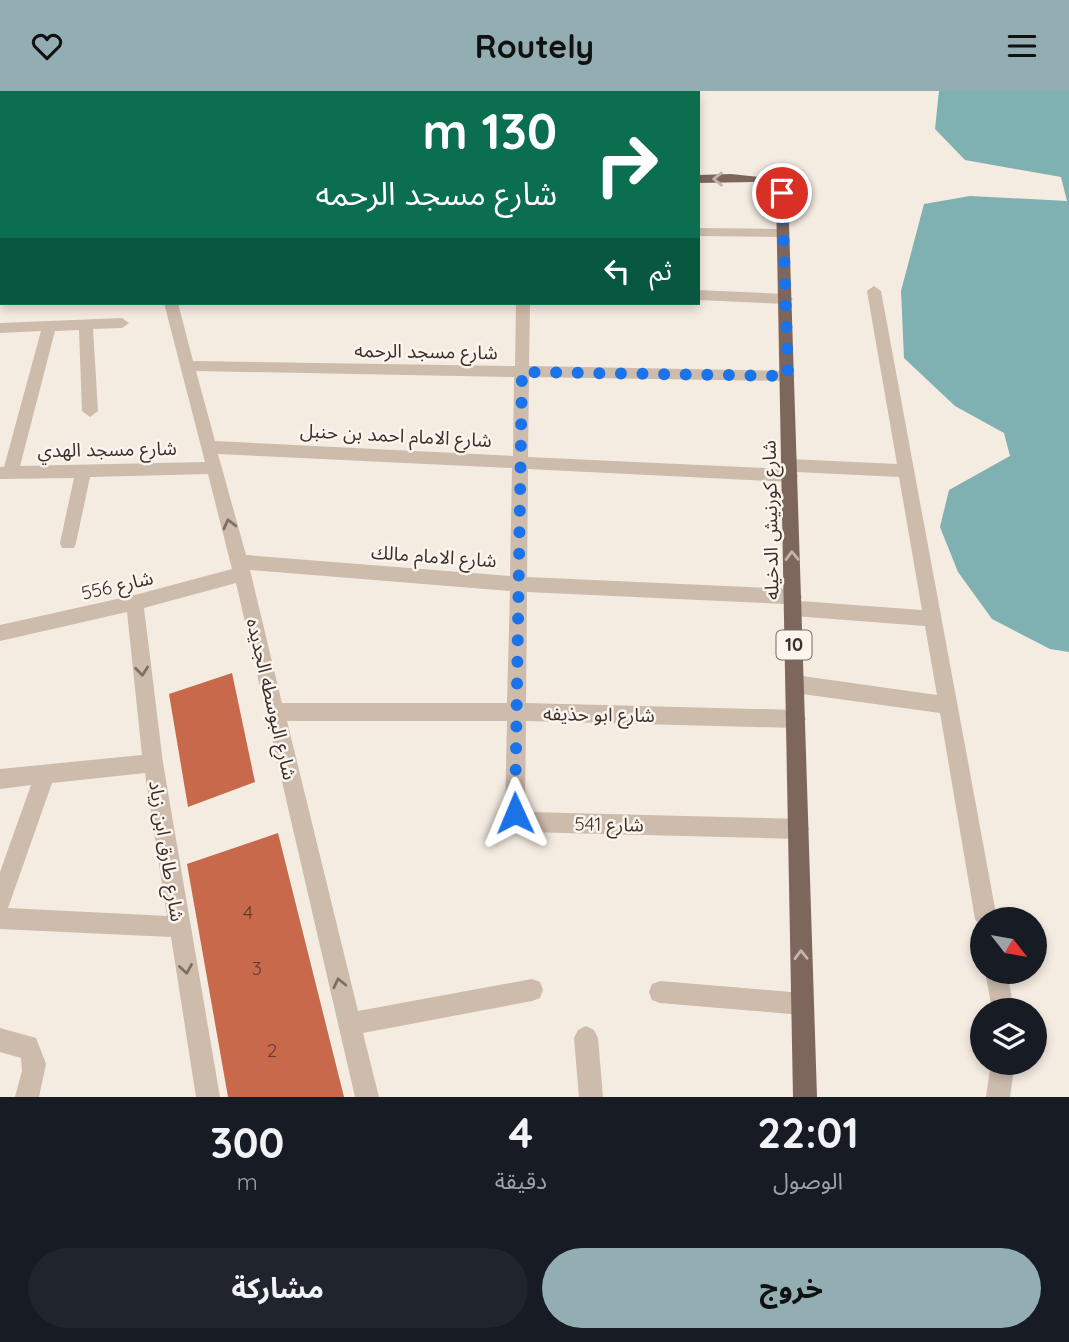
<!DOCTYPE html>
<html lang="ar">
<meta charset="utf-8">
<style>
:root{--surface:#171b24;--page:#20242c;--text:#f1f3f6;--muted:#9ea1a6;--accent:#92aeb2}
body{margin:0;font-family:Quicksand,"Noto Sans Arabic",sans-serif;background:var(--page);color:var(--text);direction:rtl;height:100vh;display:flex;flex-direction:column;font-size:26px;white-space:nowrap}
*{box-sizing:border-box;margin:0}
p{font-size:23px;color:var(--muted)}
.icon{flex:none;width:38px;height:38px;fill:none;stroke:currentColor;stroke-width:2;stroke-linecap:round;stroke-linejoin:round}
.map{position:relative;height:1006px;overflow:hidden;direction:ltr}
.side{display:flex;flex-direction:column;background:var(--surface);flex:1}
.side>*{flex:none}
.guide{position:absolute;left:0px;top:0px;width:700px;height:214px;box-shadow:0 4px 10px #0003;direction:rtl;background:#0b6e4f;color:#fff;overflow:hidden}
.needle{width:46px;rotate:121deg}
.tools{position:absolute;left:970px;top:816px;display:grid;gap:14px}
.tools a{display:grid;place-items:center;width:77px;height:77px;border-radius:50%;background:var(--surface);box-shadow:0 4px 10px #0003;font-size:35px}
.pin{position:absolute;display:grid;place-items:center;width:60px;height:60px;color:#fff;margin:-30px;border:4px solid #fff;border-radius:50%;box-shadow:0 2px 7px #0007}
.me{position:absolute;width:77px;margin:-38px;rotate:359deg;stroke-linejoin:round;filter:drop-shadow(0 0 5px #0008)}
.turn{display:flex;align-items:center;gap:24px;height:147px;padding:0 28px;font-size:32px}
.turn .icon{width:91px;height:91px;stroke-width:2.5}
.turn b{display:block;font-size:49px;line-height:60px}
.then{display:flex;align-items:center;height:66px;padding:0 28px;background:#0003;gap:14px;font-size:26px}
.eta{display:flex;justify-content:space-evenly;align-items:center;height:119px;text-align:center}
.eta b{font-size:42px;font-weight:700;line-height:49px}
.action{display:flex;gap:14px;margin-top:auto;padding:14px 28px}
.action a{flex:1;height:80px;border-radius:42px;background:var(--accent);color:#111;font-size:28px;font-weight:700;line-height:80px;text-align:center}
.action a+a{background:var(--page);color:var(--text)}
header{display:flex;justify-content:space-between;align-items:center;height:91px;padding:0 28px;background:var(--accent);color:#111;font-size:32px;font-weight:700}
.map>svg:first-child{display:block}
</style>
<header><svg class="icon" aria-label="menu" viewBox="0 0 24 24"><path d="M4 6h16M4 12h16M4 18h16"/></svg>Routely<svg class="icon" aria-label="heart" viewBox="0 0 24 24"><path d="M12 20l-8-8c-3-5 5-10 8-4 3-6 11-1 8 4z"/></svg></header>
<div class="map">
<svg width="1069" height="1006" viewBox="0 0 1069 1006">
<rect width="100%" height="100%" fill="#f4ebe1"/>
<polygon fill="#7fb0b2" points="939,0 1069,0 1069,561 1050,558 992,528 958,481 940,436 949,399 1010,365 1004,342 955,315 904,267 901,200 924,113 970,105 1067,110 1061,86 965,69 935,38"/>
<g fill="#c8694b">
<polygon points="232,582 255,691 188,716 169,603"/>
<polygon points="278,742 344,1006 228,1006 187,773"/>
</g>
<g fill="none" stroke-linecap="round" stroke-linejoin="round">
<polygon fill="#cdbbac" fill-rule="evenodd" points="0,0 14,0 2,2 0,5"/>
<g fill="#cdbbac" fill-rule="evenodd">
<rect x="0" y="49" width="2" height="8"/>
<rect x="0" y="115" width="2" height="8"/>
<polygon points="698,137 784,138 790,142 784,146 698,145"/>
<polygon points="0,173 2,173 0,184"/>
<path d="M874 195 881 200 997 828H982V837L975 828 940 622 795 602 788 599 786 593 788 587 795 584 937 604 925 535 793 525 787 522 786 513 527 501 526 612 796 619 803 622 806 628 803 634 796 637 526 630 525 718 529 721 799 728 806 731 809 738 806 745 799 748 524 741 517 738 505 722 507 630H287L358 920 532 888 540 891 543 899 540 907 532 910 363 942 379 1006H355L236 492 144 517 163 672 220 1006H196L171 846 0 838V781L31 694 0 698V678L142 664 127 521 0 550V534L135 504 232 478 208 383 90 386 76 452 74 457H62L60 452 74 387 0 388V376H4L41 240 0 242V232L122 227 129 232 122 237 93 238 98 320 90 326 82 320 79 239 55 240 20 375 205 371 164 212H178L193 270 515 275 516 212H530L529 275 788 280 795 285 788 290 529 286 528 366 784 378 782 374 784 370 790 368 897 373 867 200ZM196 280 514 286 513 365 215 350ZM218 363 512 377 510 485 246 464ZM528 378 790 391 798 385 796 381 899 386 922 519 800 510 802 506 799 501 793 498 527 486ZM250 479 510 500 507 612H282ZM145 682 167 825 8 817 52 692Z"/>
<polygon points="698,199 786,203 793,208 786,213 698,209"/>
<polygon points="985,880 1007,880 1014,919 992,919"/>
<polygon points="660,890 802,902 810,905 813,913 810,921 802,924 660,912 652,909 649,901 652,893"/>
<polygon points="586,935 594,939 598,947 603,1006 579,1006 574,947 578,939"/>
<polygon points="0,937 36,947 46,973 39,1006 15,1006 22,980 21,967 0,961"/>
<polygon points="991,971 1015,971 1010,1006 986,1006"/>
</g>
<g fill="#7d675c" fill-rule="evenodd">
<rect x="85" y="0" width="12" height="2"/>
<polygon points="731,83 769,87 788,102 817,1006 793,1006 776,103 754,91 698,92 698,84"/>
</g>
</g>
<defs><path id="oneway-chevron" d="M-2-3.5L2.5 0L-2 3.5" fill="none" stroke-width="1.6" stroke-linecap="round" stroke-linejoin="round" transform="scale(1.75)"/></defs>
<g stroke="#c2b5ac">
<use href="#oneway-chevron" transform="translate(718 88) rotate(180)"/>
<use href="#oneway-chevron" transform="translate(792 465) rotate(-91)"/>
<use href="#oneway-chevron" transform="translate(801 864) rotate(-91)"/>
</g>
<g stroke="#7d6f65">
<use href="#oneway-chevron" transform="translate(229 433) rotate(-104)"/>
<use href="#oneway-chevron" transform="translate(142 580) rotate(84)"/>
<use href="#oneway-chevron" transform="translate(186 878) rotate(81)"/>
<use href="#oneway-chevron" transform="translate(339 892) rotate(-103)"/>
</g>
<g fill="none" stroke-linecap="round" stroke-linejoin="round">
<polyline stroke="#1a73e8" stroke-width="12" stroke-dasharray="0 21.6" points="515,722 522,281 788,285 782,102"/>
</g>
<g text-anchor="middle" stroke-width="5" stroke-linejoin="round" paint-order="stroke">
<rect fill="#fbf5ee" stroke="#756b66" stroke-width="2" x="776.5" y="539.5" width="35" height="29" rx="5"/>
<g font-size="18" font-weight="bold" fill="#3b302b">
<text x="794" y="560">10</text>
</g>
<g font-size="19" fill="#3b302b" stroke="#fbf5ee">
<text transform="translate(426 260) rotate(1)" y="7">شارع مسجد الرحمه</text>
<text transform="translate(396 344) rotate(3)" y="7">شارع الامام احمد بن حنبل</text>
<text transform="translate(107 358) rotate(-1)" y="7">شارع مسجد الهدي</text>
<text transform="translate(770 429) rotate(-91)" y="7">شارع كورنيش الدخيله</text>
<text transform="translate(434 465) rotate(4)" y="7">شارع الامام مالك</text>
<text transform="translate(117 494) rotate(-13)" y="7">شارع 556</text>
<text transform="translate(272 608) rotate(77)" y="7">شارع البوسطه الجديده</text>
<text transform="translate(599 623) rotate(1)" y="7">شارع ابو حذيفه</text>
<text transform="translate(609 733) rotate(1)" y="7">شارع 541</text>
<text transform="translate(167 760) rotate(81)" y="7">شارع طارق ابن زياد</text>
</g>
<g font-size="19" fill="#5e3e33">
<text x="248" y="828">4</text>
<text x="257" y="884">3</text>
<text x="272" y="966">2</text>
</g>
</g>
</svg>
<div class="tools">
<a><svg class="needle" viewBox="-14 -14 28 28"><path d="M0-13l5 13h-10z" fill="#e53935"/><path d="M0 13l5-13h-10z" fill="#9ea1a6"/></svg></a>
<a><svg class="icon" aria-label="layers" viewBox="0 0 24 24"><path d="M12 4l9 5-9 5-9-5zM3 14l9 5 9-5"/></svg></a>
</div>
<div class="pin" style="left:782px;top:102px;background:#d93025"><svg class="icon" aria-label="arrive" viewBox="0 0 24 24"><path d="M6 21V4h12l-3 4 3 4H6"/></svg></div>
<svg class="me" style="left:515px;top:722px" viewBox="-20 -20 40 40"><path d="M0-17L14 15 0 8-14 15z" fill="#1a73e8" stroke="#fff" stroke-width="4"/></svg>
<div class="guide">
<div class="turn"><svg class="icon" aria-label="right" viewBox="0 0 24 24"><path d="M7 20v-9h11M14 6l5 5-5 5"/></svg><div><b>130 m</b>شارع مسجد الرحمه</div></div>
<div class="then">ثم<svg class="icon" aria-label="left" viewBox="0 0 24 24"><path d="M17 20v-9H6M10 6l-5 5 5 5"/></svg></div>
</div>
</div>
<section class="side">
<div class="eta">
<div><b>22:01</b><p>الوصول</p></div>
<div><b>4</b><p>دقيقة</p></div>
<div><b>300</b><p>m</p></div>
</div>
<div class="action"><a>خروج</a><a>مشاركة</a></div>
</section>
